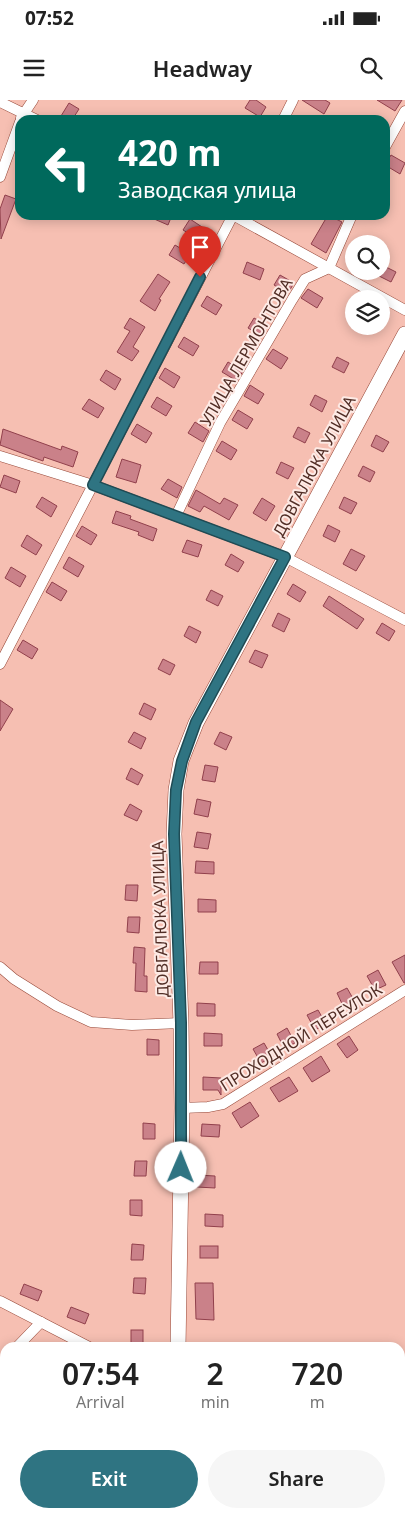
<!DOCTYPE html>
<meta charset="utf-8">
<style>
:root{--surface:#fff;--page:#f6f6f6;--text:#222;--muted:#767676;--accent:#2f7482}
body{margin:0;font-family:"Noto Sans",sans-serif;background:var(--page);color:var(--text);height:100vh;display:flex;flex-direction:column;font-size:19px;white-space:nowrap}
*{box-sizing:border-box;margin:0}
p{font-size:16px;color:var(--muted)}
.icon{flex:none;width:28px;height:28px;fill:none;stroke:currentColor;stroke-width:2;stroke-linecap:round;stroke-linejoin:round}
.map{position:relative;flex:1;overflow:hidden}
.side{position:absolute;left:0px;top:1242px;width:405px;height:176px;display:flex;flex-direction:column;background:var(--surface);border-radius:15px 15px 0 0;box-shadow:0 2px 12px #0003}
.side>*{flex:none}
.banner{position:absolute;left:15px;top:15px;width:375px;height:105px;border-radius:15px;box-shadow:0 2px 12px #0003;background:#00695c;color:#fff;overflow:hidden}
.buttons{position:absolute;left:345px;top:135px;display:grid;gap:10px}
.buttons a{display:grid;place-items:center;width:45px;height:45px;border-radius:50%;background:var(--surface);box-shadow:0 2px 12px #0003;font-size:25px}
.pin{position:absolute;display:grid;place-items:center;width:42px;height:42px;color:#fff;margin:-51px -21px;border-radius:50% 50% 50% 0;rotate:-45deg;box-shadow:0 0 5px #0007}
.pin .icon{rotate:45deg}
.me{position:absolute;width:55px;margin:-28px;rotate:1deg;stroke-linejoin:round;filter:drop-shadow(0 0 4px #0008)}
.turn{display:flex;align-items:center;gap:18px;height:105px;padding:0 20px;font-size:22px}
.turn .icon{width:65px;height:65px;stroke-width:2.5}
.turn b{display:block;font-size:35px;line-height:42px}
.eta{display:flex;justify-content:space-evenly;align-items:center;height:85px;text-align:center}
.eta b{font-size:30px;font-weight:600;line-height:35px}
.button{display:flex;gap:10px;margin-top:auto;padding:10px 20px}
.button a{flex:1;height:58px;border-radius:30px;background:var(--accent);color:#fff;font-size:20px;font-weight:600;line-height:58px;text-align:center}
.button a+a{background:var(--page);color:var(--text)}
.status{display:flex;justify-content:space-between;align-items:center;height:35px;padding:0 25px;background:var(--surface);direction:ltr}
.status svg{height:14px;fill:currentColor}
header{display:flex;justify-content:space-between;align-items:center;height:65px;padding:0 20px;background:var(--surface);font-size:22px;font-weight:600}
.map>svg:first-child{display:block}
</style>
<div class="status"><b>07:52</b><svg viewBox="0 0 49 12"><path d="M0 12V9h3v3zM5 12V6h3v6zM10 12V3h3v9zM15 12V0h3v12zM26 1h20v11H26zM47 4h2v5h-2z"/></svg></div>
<header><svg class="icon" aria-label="menu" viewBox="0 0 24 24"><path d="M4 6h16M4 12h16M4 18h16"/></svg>Headway<svg class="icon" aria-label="search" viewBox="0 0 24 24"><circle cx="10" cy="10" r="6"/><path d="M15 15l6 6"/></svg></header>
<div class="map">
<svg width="405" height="1418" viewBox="0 0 405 1418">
<rect width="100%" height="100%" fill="#f6bfb2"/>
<g fill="#ca8189" stroke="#91404c">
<polygon points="250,0 256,0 266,7 260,17 245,8"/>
<polygon points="302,0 325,0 330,3 324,14"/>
<polygon points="377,0 402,0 395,11"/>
<polygon points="69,3 79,9 72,20 67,20 61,16"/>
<polygon points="391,55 405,63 400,74 385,65"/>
<polygon points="5,95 16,99 1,139 0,109"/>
<polygon points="145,115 172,115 168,125"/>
<polygon points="328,115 342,122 326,153 311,144"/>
<polygon points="190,119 205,129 198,139 183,130"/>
<polygon points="175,145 190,154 184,164 169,155"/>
<polygon points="247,162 264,169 260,180 243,173"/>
<polygon points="384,166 396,172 391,182 379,176"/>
<polygon points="158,174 170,182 159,199 161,200 155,211 140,201"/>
<polygon points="280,175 294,183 288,193 274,185"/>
<polygon points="308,189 323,198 317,208 301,198"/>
<polygon points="207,196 222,205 216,215 201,206"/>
<polygon points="130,218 145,227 133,247 139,251 132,261 117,252 130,231 124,228"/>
<polygon points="254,218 267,225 260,235 248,228"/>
<polygon points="184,237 199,246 193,256 178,247"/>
<polygon points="273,249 288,258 281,269 266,259"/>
<polygon points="337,257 349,263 344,273 332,267"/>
<polygon points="228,262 243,271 237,281 222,272"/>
<polygon points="165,268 180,277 174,288 159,278"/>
<polygon points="106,270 121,279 115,290 100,280"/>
<polygon points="250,285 264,294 258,304 244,296"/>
<polygon points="315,295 327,301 322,312 310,305"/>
<polygon points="157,297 172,306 166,316 151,307"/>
<polygon points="89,299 104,308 98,318 82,309"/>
<polygon points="238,310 253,319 247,329 232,320"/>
<polygon points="195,322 209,331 203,342 188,333"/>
<polygon points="137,324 152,333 146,343 131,334"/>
<polygon points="298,327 310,333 305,343 293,337"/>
<polygon points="3,329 61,350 62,346 78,352 73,367 44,357 43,361 0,345"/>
<polygon points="376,335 389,342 383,352 371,346"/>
<polygon points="222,341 237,350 231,360 216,351"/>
<polygon points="122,359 141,365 136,383 116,377"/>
<polygon points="281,362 294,368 288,379 276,373"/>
<polygon points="363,366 375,372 370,382 358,376"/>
<polygon points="4,375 20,381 16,393 0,387"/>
<polygon points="168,379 182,387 177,398 161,389"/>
<polygon points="196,390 220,404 224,398 238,405 229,420 204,406 200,412 188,406"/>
<polygon points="42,397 57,406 51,417 36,407"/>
<polygon points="344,397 357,403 351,414 339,408"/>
<polygon points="262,398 275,406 266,421 253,413"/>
<polygon points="116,411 131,416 130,419 157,429 153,441 138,435 139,432 112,423"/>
<polygon points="328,425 340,431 335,442 323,436"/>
<polygon points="82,426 97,435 91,445 76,436"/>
<polygon points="27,435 42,445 36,455 21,446"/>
<polygon points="187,440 202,445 198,457 182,452"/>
<polygon points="351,449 365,456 356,471 343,464"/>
<polygon points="231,454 244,462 238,472 225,465"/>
<polygon points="69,457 84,466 78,477 63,468"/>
<polygon points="11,467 26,476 20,487 5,478"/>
<polygon points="52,482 67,491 61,501 46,492"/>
<polygon points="293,484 306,492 300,502 287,494"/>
<polygon points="211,490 223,496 218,506 206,500"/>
<polygon points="329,496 364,519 357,529 323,506"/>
<polygon points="278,513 290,519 284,532 272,526"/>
<polygon points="382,523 395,531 389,541 376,533"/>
<polygon points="189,526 201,532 196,543 184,536"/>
<polygon points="23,540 38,549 32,559 17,550"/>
<polygon points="255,550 268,555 262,568 249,562"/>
<polygon points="163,559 175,565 170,575 158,569"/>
<polygon points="0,600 13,609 0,631"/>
<polygon points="144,603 156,609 151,620 139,614"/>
<polygon points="134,632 146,638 141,649 128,642"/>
<polygon points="220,632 232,637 226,650 214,644"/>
<polygon points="205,665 218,667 215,682 202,680"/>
<polygon points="131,668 143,675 138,685 126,679"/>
<polygon points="197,699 211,702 208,717 194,714"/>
<polygon points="130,704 142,711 137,721 124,715"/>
<polygon points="197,732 211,734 208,749 194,747"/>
<polygon points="196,761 214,762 214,774 195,773"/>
<polygon points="126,785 138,785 137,801 125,800"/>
<polygon points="198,799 216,800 216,812 198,812"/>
<polygon points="128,817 140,817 139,833 127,832"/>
<polygon points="134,847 145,848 144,876 147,876 147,892 135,891 136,863 133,863"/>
<polygon points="405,855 405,883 404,883 392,862"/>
<polygon points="200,862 218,862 218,874 199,874"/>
<polygon points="378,870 386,885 375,890 367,876"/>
<polygon points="347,888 355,902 344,908 337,893"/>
<polygon points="197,903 215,904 215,916 197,916"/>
<polygon points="318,910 326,924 315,930 307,915"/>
<polygon points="287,928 295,943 284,948 277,934"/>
<polygon points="204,933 222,934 222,946 204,946"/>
<polygon points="349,936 358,950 347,958 337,944"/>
<polygon points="147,939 159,940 159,955 147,955"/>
<polygon points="264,943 272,957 261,963 253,949"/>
<polygon points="321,956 330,971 312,982 303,968"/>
<polygon points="203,977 221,978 221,995 218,990 203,990"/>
<polygon points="289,977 298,991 279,1002 270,988"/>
<polygon points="250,1002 259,1016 241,1028 232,1013"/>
<polygon points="143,1023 155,1024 155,1039 143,1039"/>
<polygon points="202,1024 220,1025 219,1037 201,1036"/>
<polygon points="135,1061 147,1061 146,1076 134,1076"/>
<polygon points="197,1075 215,1076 215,1088 197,1087"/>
<polygon points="130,1100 142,1100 142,1116 130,1115"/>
<polygon points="205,1114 223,1115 223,1127 205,1126"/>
<polygon points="132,1144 144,1145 143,1160 131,1160"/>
<rect x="200" y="1146" width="18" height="12"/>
<polygon points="134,1178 146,1178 145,1194 133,1193"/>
<polygon points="195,1183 213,1183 214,1220 196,1219"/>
<polygon points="24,1184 42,1191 38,1201 20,1194"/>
<polygon points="71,1207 89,1214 85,1224 67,1217"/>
<rect x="131" y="1230" width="12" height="15"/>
</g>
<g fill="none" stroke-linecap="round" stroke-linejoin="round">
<g stroke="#964737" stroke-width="11">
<g id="street">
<polyline points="0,2 37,20"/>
<polyline points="21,18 33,0"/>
<polyline points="283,20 293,0"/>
<polyline points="385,47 405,11"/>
<polyline points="0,77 20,22"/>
<polyline points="233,115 405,210"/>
<polyline points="0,356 93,385 285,457 405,520"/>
<polyline points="176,416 220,323 292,200 305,179 329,168 352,115"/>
<polyline points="0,564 233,115"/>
<polyline points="0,867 14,879 57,906 91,922 132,925 181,923"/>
<polyline points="182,1008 208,1007 223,1004 405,890"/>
<polyline points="0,1201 91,1248"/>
<polyline points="16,1248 41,1222"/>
<polyline points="0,1267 5,1261"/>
</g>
</g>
<g stroke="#964737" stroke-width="16">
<g id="secondary">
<polyline points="178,1248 182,1008 181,923 174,734 176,690 181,661 196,623 405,234"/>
<polyline points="184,1414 185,1418"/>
</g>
</g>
<use href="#street" stroke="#fff" stroke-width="10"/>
<use href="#secondary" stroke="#fff" stroke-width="15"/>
<g stroke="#966a60" stroke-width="5">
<g id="rail">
<polyline points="400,1342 405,1339"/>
<polyline points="229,1418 239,1414"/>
</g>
</g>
<use href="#rail" stroke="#fdeae5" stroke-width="3" stroke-dasharray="9" stroke-linecap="butt"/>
</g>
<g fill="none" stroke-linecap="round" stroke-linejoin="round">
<g stroke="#1f4b54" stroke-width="12">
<polyline id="route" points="181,1068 181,923 174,734 176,690 182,661 196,622 285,457 93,385 200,177"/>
</g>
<use href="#route" stroke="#2f7482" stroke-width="9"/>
</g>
<g text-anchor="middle" stroke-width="4" stroke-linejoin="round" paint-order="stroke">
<g font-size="16" fill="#522e26" stroke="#fdeae5">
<text transform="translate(246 252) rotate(-60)" y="6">УЛИЦА ЛЕРМОНТОВА</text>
<text transform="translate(314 366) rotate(-62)" y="6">ДОВГАЛЮКА УЛИЦА</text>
<text transform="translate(160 819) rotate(-92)" y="6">ДОВГАЛЮКА УЛИЦА</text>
<text transform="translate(301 937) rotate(-32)" y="6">ПРОХОДНОЙ ПЕРЕУЛОК</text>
</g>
</g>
</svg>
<div class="buttons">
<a><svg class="icon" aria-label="search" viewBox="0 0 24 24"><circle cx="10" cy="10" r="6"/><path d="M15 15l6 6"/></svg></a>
<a><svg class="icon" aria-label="layers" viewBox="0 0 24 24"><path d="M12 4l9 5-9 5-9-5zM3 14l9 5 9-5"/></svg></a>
</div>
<div class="pin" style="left:200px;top:177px;background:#d93025"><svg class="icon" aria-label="arrive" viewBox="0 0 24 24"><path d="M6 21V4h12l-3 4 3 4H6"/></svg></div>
<svg class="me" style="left:181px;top:1068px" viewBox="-20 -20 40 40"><circle r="19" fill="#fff"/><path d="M0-13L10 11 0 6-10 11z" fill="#2f7482"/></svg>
<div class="banner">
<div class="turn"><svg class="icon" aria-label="left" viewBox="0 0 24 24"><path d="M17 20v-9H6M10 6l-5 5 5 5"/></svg><div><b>420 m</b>Заводская улица</div></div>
</div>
<section class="side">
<div class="eta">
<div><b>07:54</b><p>Arrival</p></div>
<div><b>2</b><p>min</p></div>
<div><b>720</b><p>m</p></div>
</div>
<div class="button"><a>Exit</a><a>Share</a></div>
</section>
</div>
